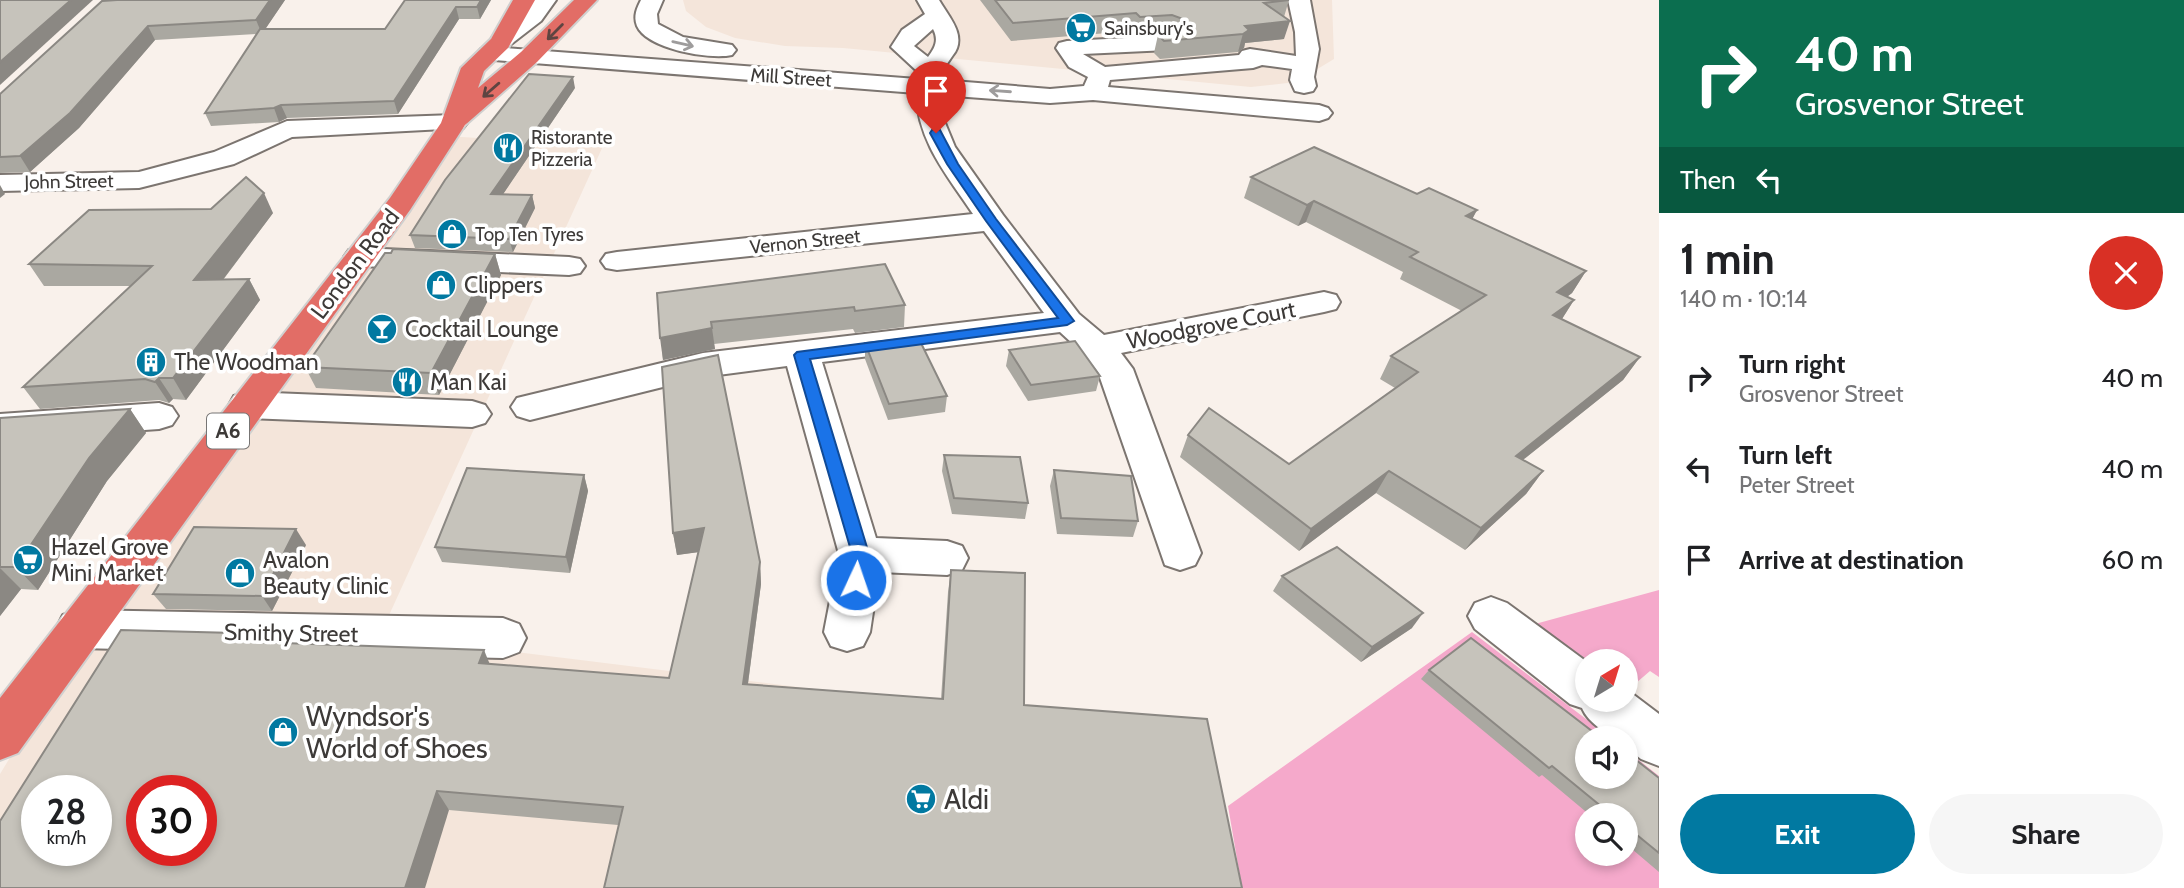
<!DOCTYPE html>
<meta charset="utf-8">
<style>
:root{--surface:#fff;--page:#f6f6f6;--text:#202124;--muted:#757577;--accent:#0179a1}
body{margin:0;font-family:Cabin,sans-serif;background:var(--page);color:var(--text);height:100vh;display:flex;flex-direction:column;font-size:26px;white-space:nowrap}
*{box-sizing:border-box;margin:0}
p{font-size:23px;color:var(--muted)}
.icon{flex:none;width:38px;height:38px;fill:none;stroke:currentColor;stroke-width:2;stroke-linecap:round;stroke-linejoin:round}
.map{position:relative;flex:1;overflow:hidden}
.drawer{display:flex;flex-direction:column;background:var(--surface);width:525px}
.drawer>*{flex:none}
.guide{background:#0b6e4f;color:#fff;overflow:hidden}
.needle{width:46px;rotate:38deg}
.tools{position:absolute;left:1575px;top:649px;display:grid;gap:14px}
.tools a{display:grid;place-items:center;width:63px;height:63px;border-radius:50%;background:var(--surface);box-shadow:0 4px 10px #0003;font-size:35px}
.speed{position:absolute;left:21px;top:775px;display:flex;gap:14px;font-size:35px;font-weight:700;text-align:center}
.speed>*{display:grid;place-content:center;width:91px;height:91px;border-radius:50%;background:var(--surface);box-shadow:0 4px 10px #0003;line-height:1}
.speed small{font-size:18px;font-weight:400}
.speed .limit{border:10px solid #d22;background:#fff;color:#111}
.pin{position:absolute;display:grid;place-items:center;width:60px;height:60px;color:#fff;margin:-72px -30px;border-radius:50% 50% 50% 0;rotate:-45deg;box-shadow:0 0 7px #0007}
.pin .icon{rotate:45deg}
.me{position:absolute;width:77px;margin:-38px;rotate:3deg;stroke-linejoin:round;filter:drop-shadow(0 0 5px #0008)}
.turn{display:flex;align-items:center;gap:24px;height:147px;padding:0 21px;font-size:32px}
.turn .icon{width:91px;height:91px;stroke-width:2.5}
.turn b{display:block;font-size:49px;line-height:60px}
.then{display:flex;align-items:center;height:66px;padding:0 21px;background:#0003;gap:14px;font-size:26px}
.round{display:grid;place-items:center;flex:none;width:74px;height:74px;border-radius:37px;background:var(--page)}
.headline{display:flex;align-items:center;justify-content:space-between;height:119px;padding:0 21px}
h1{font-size:42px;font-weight:700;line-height:52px}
.button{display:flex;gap:14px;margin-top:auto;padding:14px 21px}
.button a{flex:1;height:80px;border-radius:42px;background:var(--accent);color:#fff;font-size:28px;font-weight:700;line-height:80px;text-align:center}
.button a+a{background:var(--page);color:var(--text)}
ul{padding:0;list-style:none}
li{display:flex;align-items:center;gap:21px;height:91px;padding:0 21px}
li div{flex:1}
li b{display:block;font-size:26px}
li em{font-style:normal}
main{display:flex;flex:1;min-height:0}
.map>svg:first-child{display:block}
</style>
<main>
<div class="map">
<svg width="1659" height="888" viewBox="0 0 1659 888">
<rect width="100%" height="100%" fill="#f9f1eb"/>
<g fill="#f4e5da" fill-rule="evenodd">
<polygon points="683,0 1332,0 1334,59 1296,82 1251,87 843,48 785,46 735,38 706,27 686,11"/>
<path d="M446 136 603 146 380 635 1191 736 1241 888H0V774L128 564ZM37 791H96V850H37ZM142 791H201V850H142Z"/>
</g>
<g fill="#f5a9cb" fill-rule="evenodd">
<polygon points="1659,590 1659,677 1650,671 1629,689 1626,687 1626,662 1589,661 1535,624"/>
<path d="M1472 632 1611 738H1587V777H1626V750L1659 776V888H1242L1228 806ZM1587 816H1626V854H1587Z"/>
</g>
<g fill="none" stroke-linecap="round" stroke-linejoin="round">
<g stroke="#7c7570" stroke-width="4">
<g id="minor">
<path d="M534 0H556L541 21 506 48 917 79 918 72 891 47 902 30 925 14 917 0H939C948 16 968 36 953 55 947 64 942 69 941 80L1050 89 1084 86 1088 77 1069 67 1056 48 1059 43 1067 41 1168 36 1176 38 1179 43 1176 48 1168 50 1083 54 1105 67 1239 55 1242 51 1250 49 1296 56 1295 32 1288 0H1310L1319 49 1314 77 1316 86 1313 91 1304 93 1295 91 1290 80 1292 69 1262 65 1253 68 1110 80 1108 87 1319 105 1328 108 1332 113 1328 118 1319 121 1093 100 1050 103 941 95 943 118 955 147 1003 215 1079 314 1104 335 1324 292 1336 295 1340 302 1336 309 1324 312 1121 353 1133 369 1201 553 1195 565 1180 570 1165 565 1098 372 1085 355 1060 332 822 362 876 538 947 541 962 546 968 558 962 570 947 575 879 572 870 632 863 646 847 651 831 646 824 632 839 554 787 366 703 377 530 420 517 416 511 407 517 398 703 353 1044 313 984 231 617 270 606 268 601 261 606 254 617 252 973 214C947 175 918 142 916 93L481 59 477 54 481 49 492 47 489 43 492 38 525 11ZM933 29C939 40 935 48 928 57L914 46Z"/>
<path d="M641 0H663L657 14 658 24 683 37 732 45 736 50 732 55C710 60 647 49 637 26 633 16 637 8 641 0Z"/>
<polygon points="454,115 463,118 467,123 463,128 292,137 234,164 139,188 0,191 0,175 139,172 214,152 287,121"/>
<polygon points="360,248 569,257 580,259 585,266 580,273 569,275 360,266 349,264 344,257 349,250"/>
<polygon points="247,392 472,401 485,405 491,414 485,423 472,427 247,418 234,414 229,405 234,396"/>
<polygon points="159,403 172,407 178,416 172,425 159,429 0,440 0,414"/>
<path d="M1491 597 1507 603 1587 662V700H1626V689L1659 714V766L1641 759 1626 747V738C1610 738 1588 723 1582 708L1570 704 1475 629 1468 616 1475 603Z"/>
<polygon points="79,610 503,618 519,624 526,638 519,652 503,658 79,648 63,643 56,629 63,615"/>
</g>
</g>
<g stroke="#d0d0cf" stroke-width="4">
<polygon id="highway" points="513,0 535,0 508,48 484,71 478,88 521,52 574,0 597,0 537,62 465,125 410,210 18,753 0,760 0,698 390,198 441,123 461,68 491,39"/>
</g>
<use href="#minor" fill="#fff" fill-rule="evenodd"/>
<use href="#highway" fill="#e26d66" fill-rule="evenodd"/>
</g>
<g fill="#aaa8a1">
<polygon points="117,0 285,0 265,29 385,29 405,0 491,0 480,19 459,19 398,114 287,118 279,122 211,126 205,113 257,34 155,40 79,128 30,172 0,173 0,94"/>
<polygon points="980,0 1289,0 1284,17 1284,39 1245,43 1244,48 1238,52 1160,59 1154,53 1158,35 1169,34 1136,35 1132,31 1011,41"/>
<polygon points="575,88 503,194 532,195 535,208 513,252 415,248 410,235"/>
<polygon points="1251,177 1417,194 1477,210 1472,219 1586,271 1572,293 1567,297 1574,300 1562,319 1640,357 1623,380 1523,460 1543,471 1526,494 1465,550 1376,493 1299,551 1180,457 1188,435 1289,464 1395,388 1380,379 1391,356 1462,311 1400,279 1403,272 1306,222 1298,226 1244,198"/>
<polygon points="273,213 223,280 249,279 260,300 186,400 173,399 169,403 159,400 40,409 23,387 130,286 44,286 29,264"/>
<polygon points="495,254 501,275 439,395 316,388 305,367"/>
<polygon points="657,293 905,305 904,327 855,333 853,329 714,344 715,349 663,360"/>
<polygon points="865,343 947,396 945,412 888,420 865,359"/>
<polygon points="1009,350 1100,376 1096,391 1028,401 1006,366"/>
<polygon points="130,409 146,433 107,481 38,590 21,589 0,616 0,418"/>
<polygon points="944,455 1028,503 1025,519 952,514 942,471"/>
<polygon points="1054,470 1138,521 1133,537 1057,534 1050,486"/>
<polygon points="584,475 588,491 570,573 442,562 435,547"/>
<polygon points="673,533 760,562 761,584 748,684 941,699 948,592 951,570 1024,705 618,825 449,810 241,642 490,664 669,678 698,552 677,555"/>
<polygon points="306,545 272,611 166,609 153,594"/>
<polygon points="1282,576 1412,628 1361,662 1273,591"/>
<polygon points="1429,670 1601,738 1659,778 1659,872 1626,844 1626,816 1591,816 1542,775 1539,777 1421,679"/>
</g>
<g fill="#8b8883">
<polygon points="71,0 93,0 0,85 0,62"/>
<polygon points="270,0 285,0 262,34 256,20"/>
<polygon points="481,0 491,0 480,19 477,7"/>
<polygon points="456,7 459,19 398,114 394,101"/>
<polygon points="1290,21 1284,39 1245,43 1244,48 1238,52 1245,26"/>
<polygon points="148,26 155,40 79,128 30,172 20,156"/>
<polygon points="573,77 575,88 495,206 491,194"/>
<polygon points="281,105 287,118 279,122 274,108"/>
<polygon points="0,185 5,194 0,198"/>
<polygon points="264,193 273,213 206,302 194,280"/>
<polygon points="532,195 535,208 513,252 509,239"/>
<polygon points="1314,201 1306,222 1298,226 1307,205"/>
<polygon points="1477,210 1466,231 1466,216"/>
<polygon points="495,254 501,275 439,395 431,373"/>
<polygon points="1586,271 1572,293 1543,314 1557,292"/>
<polygon points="249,279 260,300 186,400 173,378"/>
<polygon points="1574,300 1560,322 1553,315"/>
<polygon points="712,328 715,349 663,360 660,338"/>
<polygon points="1640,357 1623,380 1500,478 1516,456"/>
<polygon points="159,378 173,399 169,403 155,382"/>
<polygon points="130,409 146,433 107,481 38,590 16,567 89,458"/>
<polygon points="1389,471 1376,493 1299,551 1311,529"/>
<polygon points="1543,471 1526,494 1465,550 1481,528"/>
<polygon points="584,475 588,491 570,573 566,557"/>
<polygon points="704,528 707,551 677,555 673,533"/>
<polygon points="296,529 306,545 272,611 262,596"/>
<polygon points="760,562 761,584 745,705 743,684"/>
<polygon points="0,568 21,589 0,616"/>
<polygon points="1423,613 1412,628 1361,662 1372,647"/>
<polygon points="234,633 250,655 229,641"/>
<polygon points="484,650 493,672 479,663"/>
<polygon points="437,791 449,810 425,888 405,888"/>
</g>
<g fill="#c6c3bb" stroke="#8b8883" stroke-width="2" fill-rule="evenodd">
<polygon points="0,0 71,0 0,62"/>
<polygon points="117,0 270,0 256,20 148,26 70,113 20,156 0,157 0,94 102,1"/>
<polygon points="405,0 481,0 477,7 456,7 394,101 281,105 274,108 205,113 260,29 385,29"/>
<polygon points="995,0 1289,0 1264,3 1290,21 1245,26 1249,30 1243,34 1164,41 1158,35 1181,32 1186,26 1183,19 1172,15 1140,17 1136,13 1013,23"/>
<polygon points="529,74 573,77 491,194 532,195 509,239 410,235 445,180"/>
<polygon points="1314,147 1417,194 1429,188 1477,210 1466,216 1586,271 1557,292 1574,300 1553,315 1640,357 1516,456 1543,471 1481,528 1389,471 1311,529 1188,435 1209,408 1289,464 1418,372 1391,356 1486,295 1410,257 1418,252 1314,201 1307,205 1251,177"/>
<polygon points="246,177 264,193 194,280 249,279 173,378 159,378 155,382 145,379 23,387 152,266 29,264 89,210 211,209"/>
<polygon points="393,249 495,254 431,373 305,367 385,253 391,253"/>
<polygon points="885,264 905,305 855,311 854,307 711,322 712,328 660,338 657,293"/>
<polygon points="918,337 947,396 889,404 865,343"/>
<polygon points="1075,341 1100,376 1031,385 1009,350"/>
<path d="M718 355 760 562 743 684 943 699 951 570 1025 573 1024 705 1207 719 1242 888H604L623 807 437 791 405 888H0V821L121 630 234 633 229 641 484 650 479 663 669 678 704 528 673 533 662 367ZM37 791H96V850H37ZM142 791H201V850H142Z"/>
<polygon points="130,409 89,458 16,567 0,567 0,418"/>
<polygon points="944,455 1020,457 1028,503 954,498"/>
<polygon points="467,468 584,475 566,557 435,547"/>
<polygon points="1054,470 1131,476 1138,521 1061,518"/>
<polygon points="194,527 296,529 262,596 153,594"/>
<polygon points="1337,547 1423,613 1372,647 1282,576"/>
<polygon points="1471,638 1601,738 1587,738 1587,777 1626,777 1626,752 1659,778 1659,853 1626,826 1626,816 1613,816 1552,766 1549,768 1429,670"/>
</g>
<defs><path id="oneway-shaft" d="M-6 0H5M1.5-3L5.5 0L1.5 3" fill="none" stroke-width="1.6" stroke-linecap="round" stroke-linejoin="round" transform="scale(1.75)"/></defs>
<g stroke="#5e4441">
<use href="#oneway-shaft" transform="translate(555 32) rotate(135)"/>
<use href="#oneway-shaft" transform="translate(491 90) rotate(139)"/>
</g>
<g stroke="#9e9c9c">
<use href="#oneway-shaft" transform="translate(683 44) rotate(13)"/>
<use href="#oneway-shaft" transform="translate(1000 91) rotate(-176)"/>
</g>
<polygon fill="#1a73e8" stroke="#114b97" stroke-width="2" points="932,130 940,130 958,164 996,219 1074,321 1067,325 810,359 869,554 863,585 856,587 850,585 847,580 852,554 794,355 797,352 1058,318 986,221 947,164 930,133"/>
<defs>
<g id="supermarket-disc" transform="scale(1.575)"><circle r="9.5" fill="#0179a1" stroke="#fff"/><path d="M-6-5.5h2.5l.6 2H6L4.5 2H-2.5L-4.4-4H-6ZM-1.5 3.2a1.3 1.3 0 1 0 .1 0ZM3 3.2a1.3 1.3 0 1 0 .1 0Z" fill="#fff"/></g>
<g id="restaurant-disc" transform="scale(1.575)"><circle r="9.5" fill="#0179a1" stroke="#fff"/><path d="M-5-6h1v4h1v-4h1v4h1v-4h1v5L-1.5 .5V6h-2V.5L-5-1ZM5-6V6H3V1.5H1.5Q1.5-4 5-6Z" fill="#fff"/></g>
<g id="shop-disc" transform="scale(1.575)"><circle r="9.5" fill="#0179a1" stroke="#fff"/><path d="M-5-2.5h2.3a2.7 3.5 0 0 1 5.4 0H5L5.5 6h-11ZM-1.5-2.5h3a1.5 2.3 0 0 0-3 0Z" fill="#fff"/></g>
<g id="bar-disc" transform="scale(1.575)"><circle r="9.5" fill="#0179a1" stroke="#fff"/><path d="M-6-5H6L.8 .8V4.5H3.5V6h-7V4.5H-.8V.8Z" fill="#fff"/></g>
<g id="building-disc" transform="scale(1.575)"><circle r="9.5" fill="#0179a1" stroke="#fff"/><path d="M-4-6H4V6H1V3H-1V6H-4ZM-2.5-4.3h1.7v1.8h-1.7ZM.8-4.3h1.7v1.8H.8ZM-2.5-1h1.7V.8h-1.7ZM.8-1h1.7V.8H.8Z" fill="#fff"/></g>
</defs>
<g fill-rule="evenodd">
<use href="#supermarket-disc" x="1081" y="28"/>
<use href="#restaurant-disc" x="508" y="148"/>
<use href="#shop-disc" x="452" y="234"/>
<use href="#shop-disc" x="441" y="285"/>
<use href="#bar-disc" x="382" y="329"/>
<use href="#building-disc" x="151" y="362"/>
<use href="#restaurant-disc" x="407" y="382"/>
<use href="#supermarket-disc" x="28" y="560"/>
<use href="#shop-disc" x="240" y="573"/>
<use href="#shop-disc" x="283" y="732"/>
<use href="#supermarket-disc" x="921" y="799"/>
</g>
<g text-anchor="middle" stroke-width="7" stroke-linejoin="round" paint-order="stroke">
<g font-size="19" fill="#3d3a38" stroke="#fff" text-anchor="start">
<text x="1104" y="35">Sainsbury's</text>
<text x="531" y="144">Ristorante<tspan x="531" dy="22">Pizzeria</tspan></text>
<text x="475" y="241">Top Ten Tyres</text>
</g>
<g font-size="19" fill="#3d3a38" stroke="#fff">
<text transform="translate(791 77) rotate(4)" y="7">Mill Street</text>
<text transform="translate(69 181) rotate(-1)" y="7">John Street</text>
<text transform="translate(805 241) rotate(-6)" y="7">Vernon Street</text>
</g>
<rect fill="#fff" stroke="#777574" stroke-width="2" x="207" y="413.5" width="42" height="35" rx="5"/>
<g font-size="21" font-weight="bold" fill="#3d3a38">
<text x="228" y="438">A6</text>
</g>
<g font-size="23" fill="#3d3a38" stroke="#fff">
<text transform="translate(355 264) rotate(-53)" y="8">London Road</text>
<text transform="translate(1211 325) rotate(-11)" y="8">Woodgrove Court</text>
<text transform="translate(291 633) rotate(1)" y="8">Smithy Street</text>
</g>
<g font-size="23" fill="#3d3a38" stroke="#fff" text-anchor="start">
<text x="464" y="293">Clippers</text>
<text x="405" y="337">Cocktail Lounge</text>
<text x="174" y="370">The Woodman</text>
<text x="430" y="390">Man Kai</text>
<text x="51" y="555">Hazel Grove<tspan x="51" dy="26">Mini Market</tspan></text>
<text x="263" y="568">Avalon<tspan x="263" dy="26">Beauty Clinic</tspan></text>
</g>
<g font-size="28" fill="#3d3a38" stroke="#fff" text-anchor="start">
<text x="306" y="726">Wyndsor's<tspan x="306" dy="32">World of Shoes</tspan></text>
<text x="944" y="809">Aldi</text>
</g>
</g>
</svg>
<div class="tools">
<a><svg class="needle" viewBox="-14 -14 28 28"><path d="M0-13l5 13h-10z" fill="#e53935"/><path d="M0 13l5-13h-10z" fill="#757577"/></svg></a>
<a><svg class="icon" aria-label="sound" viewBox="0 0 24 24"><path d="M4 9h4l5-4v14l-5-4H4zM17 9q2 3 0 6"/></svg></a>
<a><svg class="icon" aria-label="search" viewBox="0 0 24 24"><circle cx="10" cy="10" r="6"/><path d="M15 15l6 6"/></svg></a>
</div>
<div class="speed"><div>28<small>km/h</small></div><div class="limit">30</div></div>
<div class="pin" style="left:936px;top:133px;background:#d93025"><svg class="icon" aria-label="arrive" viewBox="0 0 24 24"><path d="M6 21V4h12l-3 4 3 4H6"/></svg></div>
<svg class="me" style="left:856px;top:580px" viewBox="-20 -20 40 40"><circle r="17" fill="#1a73e8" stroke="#fff" stroke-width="3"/><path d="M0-11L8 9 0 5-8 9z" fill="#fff"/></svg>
</div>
<section class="drawer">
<div class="guide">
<div class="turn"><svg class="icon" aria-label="right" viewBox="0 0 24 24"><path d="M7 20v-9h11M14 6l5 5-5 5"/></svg><div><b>40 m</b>Grosvenor Street</div></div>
<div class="then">Then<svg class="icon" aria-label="left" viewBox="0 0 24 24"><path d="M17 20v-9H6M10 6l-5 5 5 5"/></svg></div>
</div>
<div class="headline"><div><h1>1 min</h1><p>140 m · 10:14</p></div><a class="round" style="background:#d93025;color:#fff"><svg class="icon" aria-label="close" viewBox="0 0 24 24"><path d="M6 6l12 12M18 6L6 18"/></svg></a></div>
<ul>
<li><svg class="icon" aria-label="right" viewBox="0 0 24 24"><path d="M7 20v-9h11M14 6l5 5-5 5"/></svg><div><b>Turn right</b><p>Grosvenor Street</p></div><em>40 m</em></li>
<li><svg class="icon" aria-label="left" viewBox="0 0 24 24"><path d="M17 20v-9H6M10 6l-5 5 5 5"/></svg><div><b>Turn left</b><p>Peter Street</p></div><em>40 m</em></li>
<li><svg class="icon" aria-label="arrive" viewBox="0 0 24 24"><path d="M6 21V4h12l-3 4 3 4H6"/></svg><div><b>Arrive at destination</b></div><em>60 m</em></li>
</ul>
<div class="button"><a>Exit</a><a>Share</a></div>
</section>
</main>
